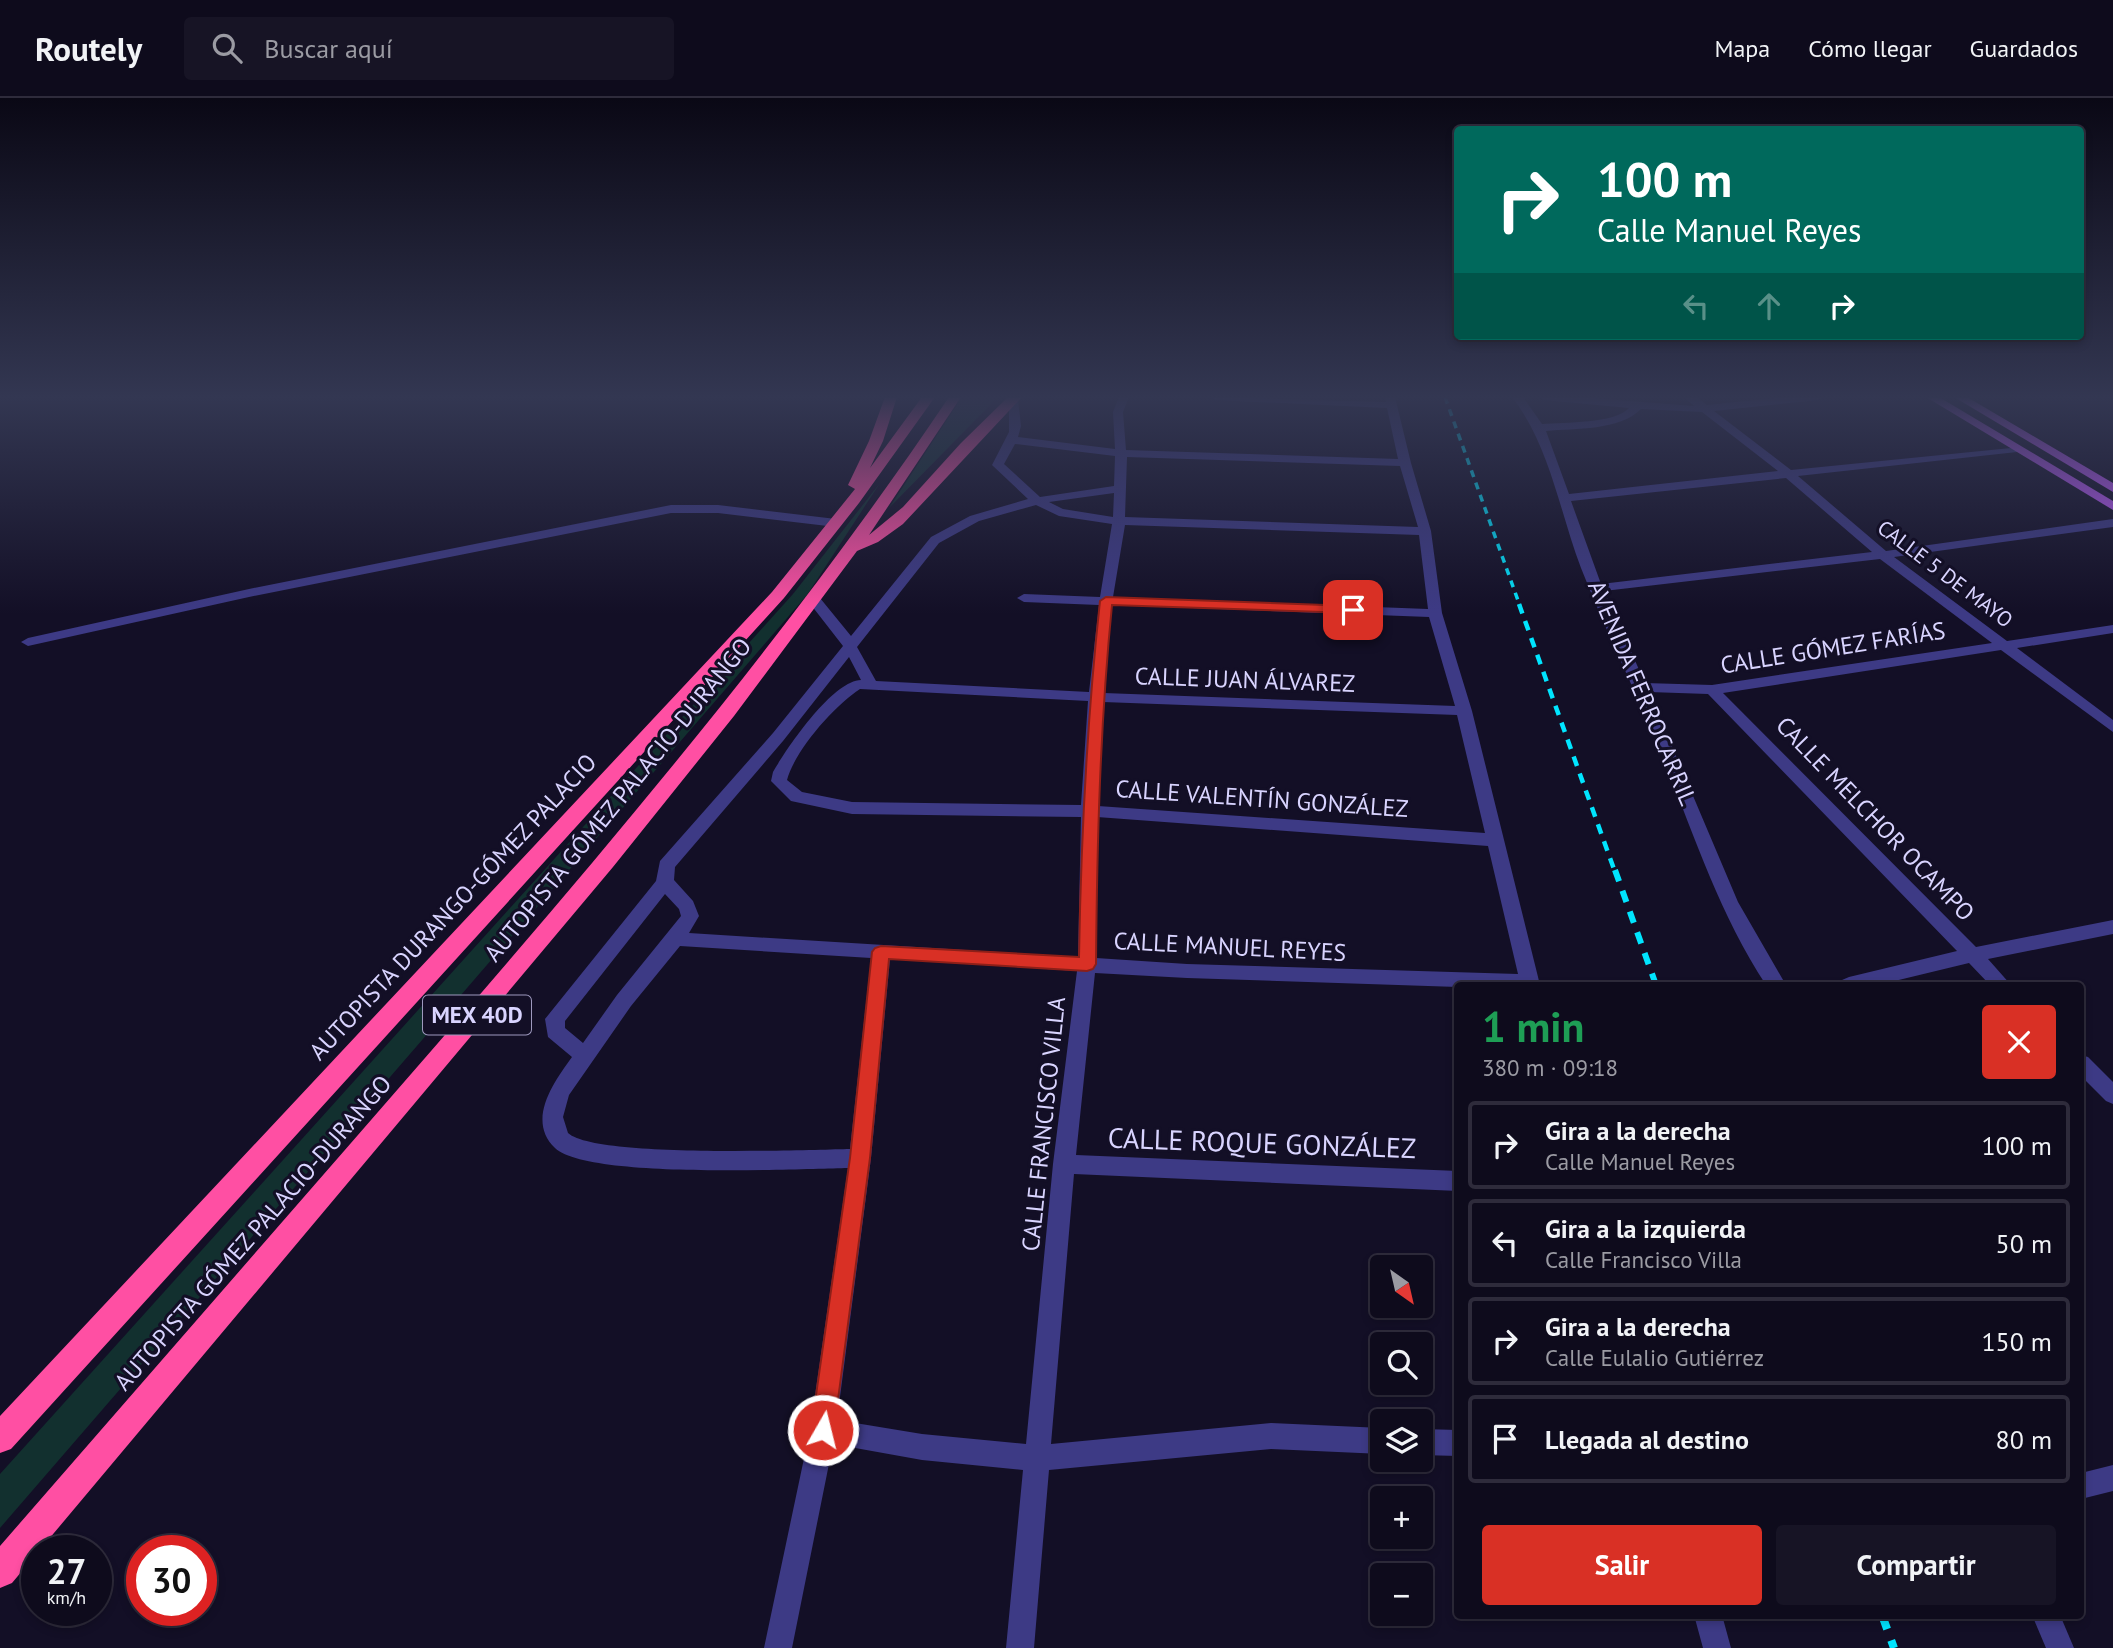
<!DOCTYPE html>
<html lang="es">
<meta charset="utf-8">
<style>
:root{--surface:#0e0b1c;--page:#171425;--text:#f1f3f6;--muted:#9b9ba3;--line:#2e2b3b;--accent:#d93025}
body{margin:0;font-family:"PT Sans",sans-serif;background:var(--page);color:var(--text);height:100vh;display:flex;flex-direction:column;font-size:26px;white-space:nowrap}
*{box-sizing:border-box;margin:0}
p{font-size:23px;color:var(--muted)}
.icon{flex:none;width:38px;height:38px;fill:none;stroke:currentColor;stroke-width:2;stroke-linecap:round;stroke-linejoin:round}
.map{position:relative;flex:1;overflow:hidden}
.side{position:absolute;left:1454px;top:884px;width:630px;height:637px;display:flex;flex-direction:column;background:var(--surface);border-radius:7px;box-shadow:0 4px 10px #0003,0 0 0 2px var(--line)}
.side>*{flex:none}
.hud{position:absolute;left:1454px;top:28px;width:630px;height:214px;border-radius:7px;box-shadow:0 4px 10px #0003,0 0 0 2px var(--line);background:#00695c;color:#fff;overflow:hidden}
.needle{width:46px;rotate:146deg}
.buttons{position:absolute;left:1370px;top:1157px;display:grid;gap:14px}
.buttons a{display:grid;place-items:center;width:63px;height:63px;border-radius:7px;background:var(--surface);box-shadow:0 4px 10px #0003,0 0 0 2px var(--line);font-size:35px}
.speed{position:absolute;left:21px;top:1437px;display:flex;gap:14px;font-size:35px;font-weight:700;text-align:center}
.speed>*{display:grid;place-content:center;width:91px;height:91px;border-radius:50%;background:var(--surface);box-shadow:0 4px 10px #0003,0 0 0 2px var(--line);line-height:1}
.speed small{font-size:18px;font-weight:400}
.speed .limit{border:10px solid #d22;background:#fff;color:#111}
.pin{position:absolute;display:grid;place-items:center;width:60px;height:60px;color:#fff;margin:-30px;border-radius:14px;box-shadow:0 4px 10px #0006}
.me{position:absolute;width:77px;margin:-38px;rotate:8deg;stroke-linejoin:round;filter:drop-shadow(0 0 5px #0008)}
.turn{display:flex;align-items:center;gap:24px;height:147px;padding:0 28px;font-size:32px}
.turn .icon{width:91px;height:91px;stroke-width:2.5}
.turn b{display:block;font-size:49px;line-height:60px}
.lanes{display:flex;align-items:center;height:66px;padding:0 28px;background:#0003;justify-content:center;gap:35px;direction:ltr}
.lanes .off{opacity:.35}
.round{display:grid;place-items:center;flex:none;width:74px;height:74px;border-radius:7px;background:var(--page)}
.head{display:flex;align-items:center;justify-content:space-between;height:119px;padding:0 28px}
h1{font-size:42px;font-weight:700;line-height:52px;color:#1e9e55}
.button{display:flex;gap:14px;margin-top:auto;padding:14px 28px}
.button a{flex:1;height:80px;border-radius:7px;background:var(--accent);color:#fff;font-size:28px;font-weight:700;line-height:80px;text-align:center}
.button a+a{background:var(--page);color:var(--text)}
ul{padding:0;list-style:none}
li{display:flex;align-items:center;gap:21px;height:88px;margin:0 14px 10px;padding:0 14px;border:4px solid var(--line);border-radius:7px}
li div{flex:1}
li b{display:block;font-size:26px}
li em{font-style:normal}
header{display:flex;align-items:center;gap:42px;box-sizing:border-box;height:98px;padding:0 35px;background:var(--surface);border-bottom:2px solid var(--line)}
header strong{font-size:33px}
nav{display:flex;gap:38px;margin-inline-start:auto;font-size:24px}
.search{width:490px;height:63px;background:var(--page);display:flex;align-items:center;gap:18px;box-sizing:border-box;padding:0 24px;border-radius:7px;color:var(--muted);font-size:26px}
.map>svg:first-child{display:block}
</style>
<header>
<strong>Routely</strong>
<div class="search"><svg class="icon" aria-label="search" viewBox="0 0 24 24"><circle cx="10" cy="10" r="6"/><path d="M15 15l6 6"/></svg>Buscar aquí</div>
<nav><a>Mapa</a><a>Cómo llegar</a><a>Guardados</a></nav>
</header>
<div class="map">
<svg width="2113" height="1550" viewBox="0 0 2113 1550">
<rect width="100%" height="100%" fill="#130f26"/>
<g fill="#12302f">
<polygon points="962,299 998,299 889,410"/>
<polygon points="880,385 807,497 0,1430 0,1376 793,496"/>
</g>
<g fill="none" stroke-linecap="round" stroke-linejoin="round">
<g fill="#3d3a85" fill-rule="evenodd">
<path d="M1009 299 1018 301 1021 328 1018 339 1115 351 1113 314 1119 299H1129L1123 314 1126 352 1398 361 1387 310 1215 302 1210 299 1386 304 1385 299H1395L1411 365 1431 433 1442 515 1472 613 1540 887 1458 889 1187 880 1095 875 1076 1057 1458 1073V1093L1074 1076 1051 1346 1271 1325 1382 1330V1356L1271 1351 1049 1372 1034 1550H1006L1023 1372 922 1362 833 1346 792 1550H764L810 1332 848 1070C797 1071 587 1081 555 1050 526 1022 554 984 572 959L548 939 545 921 656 783 660 763 773 635 843 548 808 503 810 500H820L851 538 931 439 970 418 1028 401 992 367 1009 334ZM1015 346 1115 358 1114 388 1040 399 1004 366ZM1127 359 1400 368 1418 429 1125 419ZM1114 395 1113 419 1063 411 1049 404ZM1036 407 1059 418 1112 426 1100 499 1024 496 1017 500 1024 504 1099 507 1089 594 876 583 857 549 939 445 979 423ZM1125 427 1419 437 1428 511 1113 499ZM1112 507 1429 519 1455 608 1104 595ZM849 559 861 582C832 583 787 650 773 674L771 683 791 703 852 716 1081 719 1078 859 689 835 699 818 693 803 674 782 675 769 783 643ZM860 591 1088 603 1081 707 852 704 802 694 787 682C795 652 835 607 860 591ZM1103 604 1457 617 1485 735 1098 708ZM1097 719 1488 748 1518 876 1187 866 1096 860ZM665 796 679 811 681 818 617 897 583 945 565 930V923ZM680 848 871 860 850 1051C804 1052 595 1060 568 1035L563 1019 569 997 631 908ZM890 861 1077 873 1053 1066 1026 1346 922 1336 837 1322 871 1060Z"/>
<path d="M1512 299H1523L1542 326C1565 324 1614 326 1629 310L1544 302 1539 299H1579L1694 308 1684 299H1696L1707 307 1786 299H1823L1818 302 1714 313 1791 372 2021 349V353L2017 354 1798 378 1886 453 2113 421V429L1894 459 2007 543 2113 527V535L2017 550 2113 622V634L2001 552 1723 595 1976 849 2113 822V836L1988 861 2011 887H1990L1969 865 1878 887H1840L1842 882 1849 879 1957 853 1708 596 1649 594 1738 804 1786 887H1766C1718 814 1692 731 1659 650 1634 590 1605 531 1581 470 1559 412 1550 348 1512 299ZM1641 311 1702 314 1778 373 1569 396 1546 333C1576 330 1619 333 1641 311ZM1786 380 1872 454 1601 486 1571 403ZM1880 461 1992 545 1712 587 1645 585 1604 493Z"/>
<polygon points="671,407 718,407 836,421 842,425 836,429 718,415 671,415 249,499 28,548 21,544 28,540 249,491"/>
<polygon points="2081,957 2088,959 2113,984 2113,1006 2106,1003 2081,978"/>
<polygon points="1421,1331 1458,1332 1458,1358 1421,1357"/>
<polygon points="2113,1367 2113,1393 2081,1401 2081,1375"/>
<polygon points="1694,1517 1722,1517 1731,1550 1703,1550"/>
<polygon points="2032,1517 2060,1517 2074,1550 2046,1550"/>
</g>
<g fill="#c25bff" fill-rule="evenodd">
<polygon points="1926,299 1939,299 2113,403 2113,412"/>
<polygon points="1954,299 1967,299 2113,385 2113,394"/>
</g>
<g fill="#ff4fa3" fill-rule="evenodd">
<polygon points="885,299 897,299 883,343 870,370 922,299 935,299 859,405 784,500 11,1351 0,1355 0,1318 772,494 855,391 848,387 869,343"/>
<path d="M949 299H961L869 437 903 409 961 345 1008 299H1022L903 426 878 444 857 453 734 618 613 769 12 1485 0 1490V1448C146 1280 292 1113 438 945 618 737 795 528 949 299Z"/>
</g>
<polyline stroke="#00e5ff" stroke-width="3.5" stroke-dasharray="7 6" stroke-linecap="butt" points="1445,299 1520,508"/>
<polyline stroke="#00e5ff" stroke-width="4.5" stroke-dasharray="10 8" stroke-linecap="butt" points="1519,506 1615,774"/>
<polyline stroke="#00e5ff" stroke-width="6" stroke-dasharray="12 10" stroke-linecap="butt" points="1615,772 1656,887"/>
<polyline stroke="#00e5ff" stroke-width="8" stroke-dasharray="15 12" stroke-linecap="butt" points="1882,1517 1894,1550"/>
</g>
<linearGradient id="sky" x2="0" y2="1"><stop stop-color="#0a0815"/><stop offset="0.58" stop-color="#333752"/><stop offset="1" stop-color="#333752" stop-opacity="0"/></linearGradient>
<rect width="2113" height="516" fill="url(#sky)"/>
<path fill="#d93025" stroke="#8d1f18" stroke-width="2" d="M1106 499 1353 508 1359 512 1353 515 1112 507C1100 627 1097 746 1096 866L1093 871 1087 873 889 861 870 1060 834 1332 831 1340 823 1344 814 1340 811 1332 850 1060 872 854 875 850 881 848 1079 859C1081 739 1087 622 1100 503Z"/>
<g text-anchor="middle" stroke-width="6" stroke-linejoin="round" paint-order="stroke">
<g font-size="21" fill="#d9d4ff" stroke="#130f26">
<text transform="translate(1945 476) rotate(37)" y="7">CALLE 5 DE MAYO</text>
</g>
<rect fill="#130f26" stroke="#9e99be" stroke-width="2" x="423" y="897.5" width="108" height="39" rx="5"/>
<g font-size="23" font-weight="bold" fill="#d9d4ff">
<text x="477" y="925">MEX 40D</text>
</g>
<g font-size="24" fill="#d9d4ff" stroke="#130f26">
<text transform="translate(1833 550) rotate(-9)" y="8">CALLE GÓMEZ FARÍAS</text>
<text transform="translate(1245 582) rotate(2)" y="8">CALLE JUAN ÁLVAREZ</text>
<text transform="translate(1642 595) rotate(67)" y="8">AVENIDA FERROCARRIL</text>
<text transform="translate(1262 701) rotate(4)" y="8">CALLE VALENTÍN GONZÁLEZ</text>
<text transform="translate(618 702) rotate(-51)" y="8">AUTOPISTA GÓMEZ PALACIO-DURANGO</text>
<text transform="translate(1875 721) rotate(46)" y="8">CALLE MELCHOR OCAMPO</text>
<text transform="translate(453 809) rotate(-47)" y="8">AUTOPISTA DURANGO-GÓMEZ PALACIO</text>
<text transform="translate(1230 849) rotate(3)" y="8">CALLE MANUEL REYES</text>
<text transform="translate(1044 1026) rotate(-84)" y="8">CALLE FRANCISCO VILLA</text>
<text transform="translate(253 1135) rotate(-49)" y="8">AUTOPISTA GÓMEZ PALACIO-DURANGO</text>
</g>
<g font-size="28" fill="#d9d4ff" stroke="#130f26">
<text transform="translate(1262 1045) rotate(2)" y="10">CALLE ROQUE GONZÁLEZ</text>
</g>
</g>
</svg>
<div class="buttons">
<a><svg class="needle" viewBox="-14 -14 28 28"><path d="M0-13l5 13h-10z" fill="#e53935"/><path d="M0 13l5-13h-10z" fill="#9b9ba3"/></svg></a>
<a><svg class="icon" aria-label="search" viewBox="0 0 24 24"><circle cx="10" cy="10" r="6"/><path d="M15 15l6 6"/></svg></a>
<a><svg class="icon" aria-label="layers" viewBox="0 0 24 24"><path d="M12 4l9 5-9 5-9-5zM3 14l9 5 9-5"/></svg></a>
<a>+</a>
<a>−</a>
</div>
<div class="speed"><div>27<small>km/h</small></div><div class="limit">30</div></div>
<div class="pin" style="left:1353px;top:512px;background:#d93025"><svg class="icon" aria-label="arrive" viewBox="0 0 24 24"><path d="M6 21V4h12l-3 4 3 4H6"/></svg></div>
<svg class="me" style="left:823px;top:1332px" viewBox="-20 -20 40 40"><circle r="17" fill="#d93025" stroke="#fff" stroke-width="3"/><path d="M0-11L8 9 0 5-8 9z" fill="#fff"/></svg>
<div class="hud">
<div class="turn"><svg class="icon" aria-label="right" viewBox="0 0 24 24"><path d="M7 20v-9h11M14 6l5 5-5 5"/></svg><div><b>100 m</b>Calle Manuel Reyes</div></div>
<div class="lanes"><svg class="icon off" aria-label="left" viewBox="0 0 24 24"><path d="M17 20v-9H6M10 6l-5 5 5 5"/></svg><svg class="icon off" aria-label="ahead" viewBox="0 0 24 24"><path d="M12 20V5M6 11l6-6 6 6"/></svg><svg class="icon" aria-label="right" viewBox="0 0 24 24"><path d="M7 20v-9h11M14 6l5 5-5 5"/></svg></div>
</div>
<section class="side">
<div class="head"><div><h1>1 min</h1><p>380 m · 09:18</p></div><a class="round" style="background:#d93025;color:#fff"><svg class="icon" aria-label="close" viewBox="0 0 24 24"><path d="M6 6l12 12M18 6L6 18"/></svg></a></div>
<ul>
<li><svg class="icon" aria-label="right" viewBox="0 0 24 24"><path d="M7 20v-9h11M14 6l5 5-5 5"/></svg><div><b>Gira a la derecha</b><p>Calle Manuel Reyes</p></div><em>100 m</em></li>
<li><svg class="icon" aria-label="left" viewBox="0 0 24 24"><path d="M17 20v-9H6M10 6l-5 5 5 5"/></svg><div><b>Gira a la izquierda</b><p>Calle Francisco Villa</p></div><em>50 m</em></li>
<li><svg class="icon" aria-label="right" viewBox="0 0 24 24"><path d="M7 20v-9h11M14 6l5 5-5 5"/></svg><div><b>Gira a la derecha</b><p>Calle Eulalio Gutiérrez</p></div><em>150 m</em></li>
<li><svg class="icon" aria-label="arrive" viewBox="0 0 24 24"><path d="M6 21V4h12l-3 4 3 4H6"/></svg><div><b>Llegada al destino</b></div><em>80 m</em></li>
</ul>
<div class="button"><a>Salir</a><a>Compartir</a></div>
</section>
</div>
